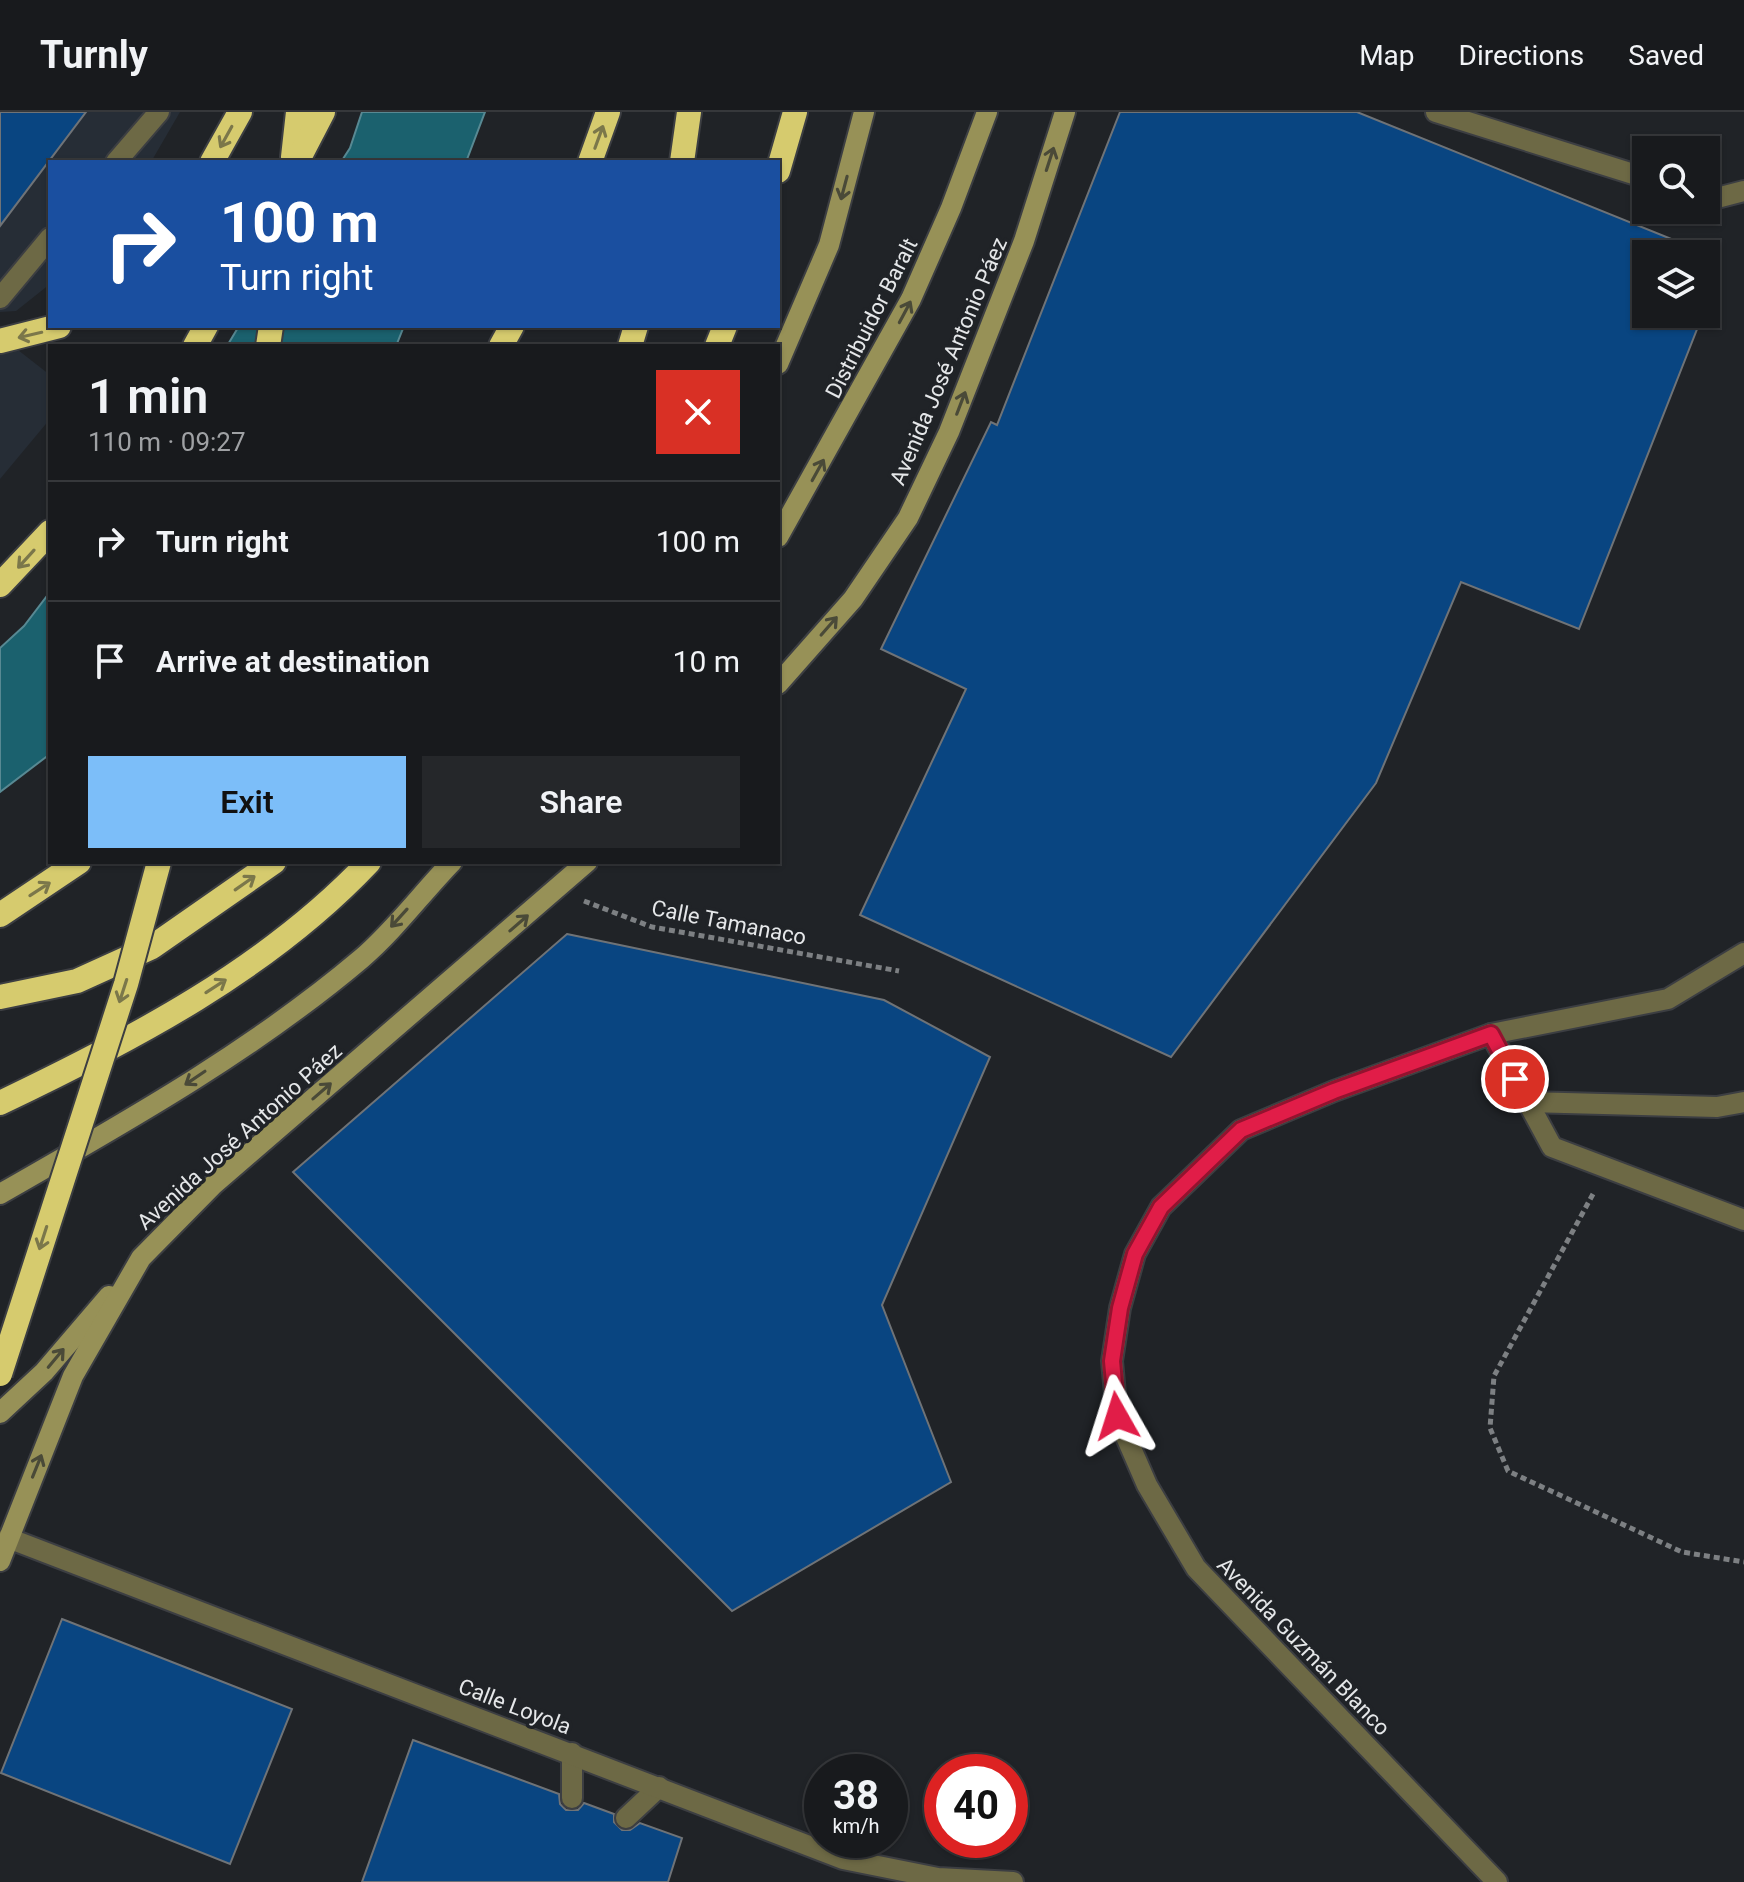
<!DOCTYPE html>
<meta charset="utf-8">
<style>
:root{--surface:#181a1d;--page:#25272a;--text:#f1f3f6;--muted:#9fa1a4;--line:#36383b;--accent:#7cbef9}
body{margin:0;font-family:Roboto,sans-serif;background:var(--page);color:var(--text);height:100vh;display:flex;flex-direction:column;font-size:30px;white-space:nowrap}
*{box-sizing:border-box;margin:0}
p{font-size:26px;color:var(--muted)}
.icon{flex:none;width:44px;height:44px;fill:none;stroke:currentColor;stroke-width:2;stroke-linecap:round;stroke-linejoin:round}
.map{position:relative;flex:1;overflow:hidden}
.side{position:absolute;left:48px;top:232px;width:732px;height:520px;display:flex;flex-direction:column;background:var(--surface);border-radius:0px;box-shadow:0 2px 6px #0004,0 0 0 2px var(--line)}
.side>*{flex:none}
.guide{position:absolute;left:48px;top:48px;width:732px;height:168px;border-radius:0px;box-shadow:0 2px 6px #0004,0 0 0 2px var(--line);background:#1a4fa0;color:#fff;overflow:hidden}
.tools{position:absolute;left:1632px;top:24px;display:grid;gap:16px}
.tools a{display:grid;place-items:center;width:88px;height:88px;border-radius:0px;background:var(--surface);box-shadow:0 2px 6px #0004,0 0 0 2px var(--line);font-size:40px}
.speed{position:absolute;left:804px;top:1642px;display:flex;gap:16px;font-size:40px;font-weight:700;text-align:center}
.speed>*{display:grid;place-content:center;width:104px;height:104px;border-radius:50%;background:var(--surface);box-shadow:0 2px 6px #0004,0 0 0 2px var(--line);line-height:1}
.speed small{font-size:20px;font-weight:400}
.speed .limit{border:12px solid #d22;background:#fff;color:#111}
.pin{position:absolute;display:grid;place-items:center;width:68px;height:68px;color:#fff;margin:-34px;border:4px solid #fff;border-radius:50%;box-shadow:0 2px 8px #0007}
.me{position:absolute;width:88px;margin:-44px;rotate:354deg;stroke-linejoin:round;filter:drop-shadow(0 0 6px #0008)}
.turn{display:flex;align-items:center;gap:28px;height:168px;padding:0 40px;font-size:36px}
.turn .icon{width:104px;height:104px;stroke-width:2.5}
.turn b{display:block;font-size:56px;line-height:68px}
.round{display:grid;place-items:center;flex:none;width:84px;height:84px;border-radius:0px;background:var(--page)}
.headline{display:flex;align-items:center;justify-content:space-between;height:136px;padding:0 40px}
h1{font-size:48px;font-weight:600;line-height:60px}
.action{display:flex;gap:16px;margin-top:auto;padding:16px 40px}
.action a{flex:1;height:92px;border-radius:0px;background:var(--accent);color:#111;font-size:32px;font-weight:600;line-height:92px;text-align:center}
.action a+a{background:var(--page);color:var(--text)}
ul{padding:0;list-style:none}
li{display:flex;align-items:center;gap:24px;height:120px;padding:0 40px;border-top:2px solid var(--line)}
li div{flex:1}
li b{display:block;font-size:30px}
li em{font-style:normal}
header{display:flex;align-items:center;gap:48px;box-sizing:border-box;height:112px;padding:0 40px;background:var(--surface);border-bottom:2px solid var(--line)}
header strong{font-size:38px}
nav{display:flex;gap:44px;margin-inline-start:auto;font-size:28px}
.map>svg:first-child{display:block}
</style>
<header>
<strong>Turnly</strong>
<nav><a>Map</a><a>Directions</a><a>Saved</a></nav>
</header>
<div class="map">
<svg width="1744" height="1770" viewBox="0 0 1744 1770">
<rect width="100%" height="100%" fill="#202327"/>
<g fill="#262d36">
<polygon points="0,0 180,0 151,50 50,50 50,172 16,199 0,200"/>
<polygon points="0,224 50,263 50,307 0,367"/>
</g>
<g fill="#1b616e" stroke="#588993" stroke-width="2">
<polygon points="362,0 485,0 466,50 341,50 350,36"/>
<polygon points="239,214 404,214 396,234 227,234"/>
<polygon points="50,480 50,642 0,680 0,536 24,514"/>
</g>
<g fill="#094581" stroke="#6f7377" stroke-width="2">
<polygon points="0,0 86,0 0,114"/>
<polygon points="1120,0 1357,0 1706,141 1646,142 1646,202 1703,202 1579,517 1461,470 1376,671 1171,945 860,803 966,577 881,537 991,310 997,313"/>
<polygon points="567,822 884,888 990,945 882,1193 951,1370 732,1499 293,1060"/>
<polygon points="62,1507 292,1597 230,1752 1,1661"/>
<polygon points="413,1628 559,1682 560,1692 566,1698 578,1698 584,1691 614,1702 614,1710 622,1718 630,1718 640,1711 682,1726 668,1770 362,1770"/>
</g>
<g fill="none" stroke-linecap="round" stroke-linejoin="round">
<g stroke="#3c3e42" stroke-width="24">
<g id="service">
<polyline points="116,50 159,0"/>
<polyline points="0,186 50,126"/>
<polyline points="1527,990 1717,995 1744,990"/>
<polyline points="572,1641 572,1686"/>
<polyline points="626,1706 659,1675"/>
</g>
</g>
<g stroke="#3c3e42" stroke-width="24">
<g id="minor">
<polyline points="1436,0 1646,66"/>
<polyline points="1706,84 1713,87 1744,79"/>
<polyline points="1491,922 1552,1035 1744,1108"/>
<polyline points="8,1426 843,1747 938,1766 1013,1770"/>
</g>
</g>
<g stroke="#3c3e42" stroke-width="24">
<polyline id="tertiary" points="1497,1770 1196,1456 1147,1373 1117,1304 1112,1249 1120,1196 1135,1142 1161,1095 1241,1018 1334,979 1491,922 1668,887 1744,841"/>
</g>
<g stroke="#3c3e42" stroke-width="24">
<g id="secondary">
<polyline points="778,252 829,133 864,0"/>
<polyline points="778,425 911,187 951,96 987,0"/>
<polyline points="778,572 853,487 908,406 949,320 1024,129 1065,0"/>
<path d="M0 1082C124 1011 251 940 361 847 394 819 422 781 452 750"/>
<polyline points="0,1301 44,1260 109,1184"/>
<polyline points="0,1449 73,1264 141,1146 213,1073 587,750"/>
</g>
</g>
<g stroke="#3c3e42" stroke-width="28">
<g id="motorway">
<polyline points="293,45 298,0"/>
<polyline points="212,50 240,0"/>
<polyline points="297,50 323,0"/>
<polyline points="590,50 608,0"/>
<polyline points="682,50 689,0"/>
<polyline points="778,59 795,0"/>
<polyline points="0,229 59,214"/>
<polyline points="195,234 206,214"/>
<polyline points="268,234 271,214"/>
<polyline points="501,234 512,214"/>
<polyline points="630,234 636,214"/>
<polyline points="717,234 725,214"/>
<polyline points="0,473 50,420"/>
<polyline points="0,803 79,750"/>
<polyline points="0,885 77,869 152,835 274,750"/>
<path d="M0 991C132 928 268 857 369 750"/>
</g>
</g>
<g stroke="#7d8083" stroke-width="5" stroke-dasharray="6 4" stroke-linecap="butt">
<polyline points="584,789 652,815 899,859"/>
<polyline points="1593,1082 1494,1264 1490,1316 1508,1359 1682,1440 1744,1450"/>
</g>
<use href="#service" stroke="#6d6945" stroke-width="20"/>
<use href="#minor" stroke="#6d6945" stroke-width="20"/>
<use href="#tertiary" stroke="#6d6945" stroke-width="20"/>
<use href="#secondary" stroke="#979157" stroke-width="20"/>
<use href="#motorway" stroke="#d6cb6e" stroke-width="24"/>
<g stroke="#3c3e42" stroke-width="28" stroke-linecap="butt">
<polyline id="motorway-bridge" points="0,1262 126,872 159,750"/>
</g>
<use href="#motorway-bridge" stroke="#d6cb6e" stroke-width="24"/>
</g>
<defs><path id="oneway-shaft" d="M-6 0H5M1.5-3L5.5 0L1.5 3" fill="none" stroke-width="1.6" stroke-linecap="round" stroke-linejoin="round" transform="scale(2)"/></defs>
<g stroke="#7b774a">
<use href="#oneway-shaft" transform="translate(226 25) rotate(119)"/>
<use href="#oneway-shaft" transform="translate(599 25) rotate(-70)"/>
<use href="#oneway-shaft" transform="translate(30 223) rotate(167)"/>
<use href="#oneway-shaft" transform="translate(26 447) rotate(132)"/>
<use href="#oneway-shaft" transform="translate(245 771) rotate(-35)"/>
<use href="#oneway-shaft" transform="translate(40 777) rotate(-33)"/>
<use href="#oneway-shaft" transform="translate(216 874) rotate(-33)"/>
<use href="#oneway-shaft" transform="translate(123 879) rotate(108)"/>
<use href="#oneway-shaft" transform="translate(43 1126) rotate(108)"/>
</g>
<g stroke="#4a4a38">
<use href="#oneway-shaft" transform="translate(1050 47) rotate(-72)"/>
<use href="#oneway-shaft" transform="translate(844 76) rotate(105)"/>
<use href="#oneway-shaft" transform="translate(905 200) rotate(-62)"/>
<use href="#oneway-shaft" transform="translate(961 291) rotate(-69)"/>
<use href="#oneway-shaft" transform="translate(818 358) rotate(-61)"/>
<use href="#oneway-shaft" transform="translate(829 514) rotate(-49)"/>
<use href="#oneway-shaft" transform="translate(399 806) rotate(132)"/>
<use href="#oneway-shaft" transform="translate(519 811) rotate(-41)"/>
<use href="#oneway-shaft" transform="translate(195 966) rotate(146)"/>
<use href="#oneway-shaft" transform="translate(322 979) rotate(-41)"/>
<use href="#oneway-shaft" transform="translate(56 1246) rotate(-50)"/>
<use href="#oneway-shaft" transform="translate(37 1354) rotate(-68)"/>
</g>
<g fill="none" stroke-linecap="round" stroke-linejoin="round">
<g stroke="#92132f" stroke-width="20">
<polyline id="route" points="1117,1304 1112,1249 1120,1196 1135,1142 1161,1095 1241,1018 1334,979 1491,922 1515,967"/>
</g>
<use href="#route" stroke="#e11d48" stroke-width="14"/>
</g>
<g text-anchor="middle" stroke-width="7" stroke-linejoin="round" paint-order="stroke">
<g font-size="22" fill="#e5e7e9" stroke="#202327">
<text transform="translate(871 206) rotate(-63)" y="8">Distribuidor Baralt</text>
<text transform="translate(948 249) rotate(-67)" y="8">Avenida José Antonio Páez</text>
<text transform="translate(729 810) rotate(11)" y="8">Calle Tamanaco</text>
<text transform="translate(239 1024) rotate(-42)" y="8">Avenida José Antonio Páez</text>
<text transform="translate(1304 1534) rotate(46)" y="8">Avenida Guzmán Blanco</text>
<text transform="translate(515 1594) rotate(21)" y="8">Calle Loyola</text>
</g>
</g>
</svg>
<div class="tools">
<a><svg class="icon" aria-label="search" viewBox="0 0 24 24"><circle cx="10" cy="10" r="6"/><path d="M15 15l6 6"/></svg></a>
<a><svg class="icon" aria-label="layers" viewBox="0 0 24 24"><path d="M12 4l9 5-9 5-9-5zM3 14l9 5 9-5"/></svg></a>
</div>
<div class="speed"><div>38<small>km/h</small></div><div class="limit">40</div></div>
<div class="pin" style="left:1515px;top:967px;background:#d93025"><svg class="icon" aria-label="arrive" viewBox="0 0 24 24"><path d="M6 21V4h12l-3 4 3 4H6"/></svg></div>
<svg class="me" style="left:1117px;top:1304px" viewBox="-20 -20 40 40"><path d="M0-17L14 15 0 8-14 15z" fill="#e11d48" stroke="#fff" stroke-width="4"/></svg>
<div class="guide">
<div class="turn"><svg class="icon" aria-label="right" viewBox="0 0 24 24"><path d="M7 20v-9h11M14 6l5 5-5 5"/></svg><div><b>100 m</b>Turn right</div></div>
</div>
<section class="side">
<div class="headline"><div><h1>1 min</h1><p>110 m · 09:27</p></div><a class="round" style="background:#d93025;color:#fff"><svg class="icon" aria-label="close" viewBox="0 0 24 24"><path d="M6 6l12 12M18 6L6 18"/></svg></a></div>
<ul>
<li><svg class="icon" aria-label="right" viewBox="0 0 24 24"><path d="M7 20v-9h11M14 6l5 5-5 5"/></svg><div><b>Turn right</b></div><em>100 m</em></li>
<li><svg class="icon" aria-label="arrive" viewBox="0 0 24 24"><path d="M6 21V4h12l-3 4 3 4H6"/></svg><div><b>Arrive at destination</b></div><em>10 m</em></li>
</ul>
<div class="action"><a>Exit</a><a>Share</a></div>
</section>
</div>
